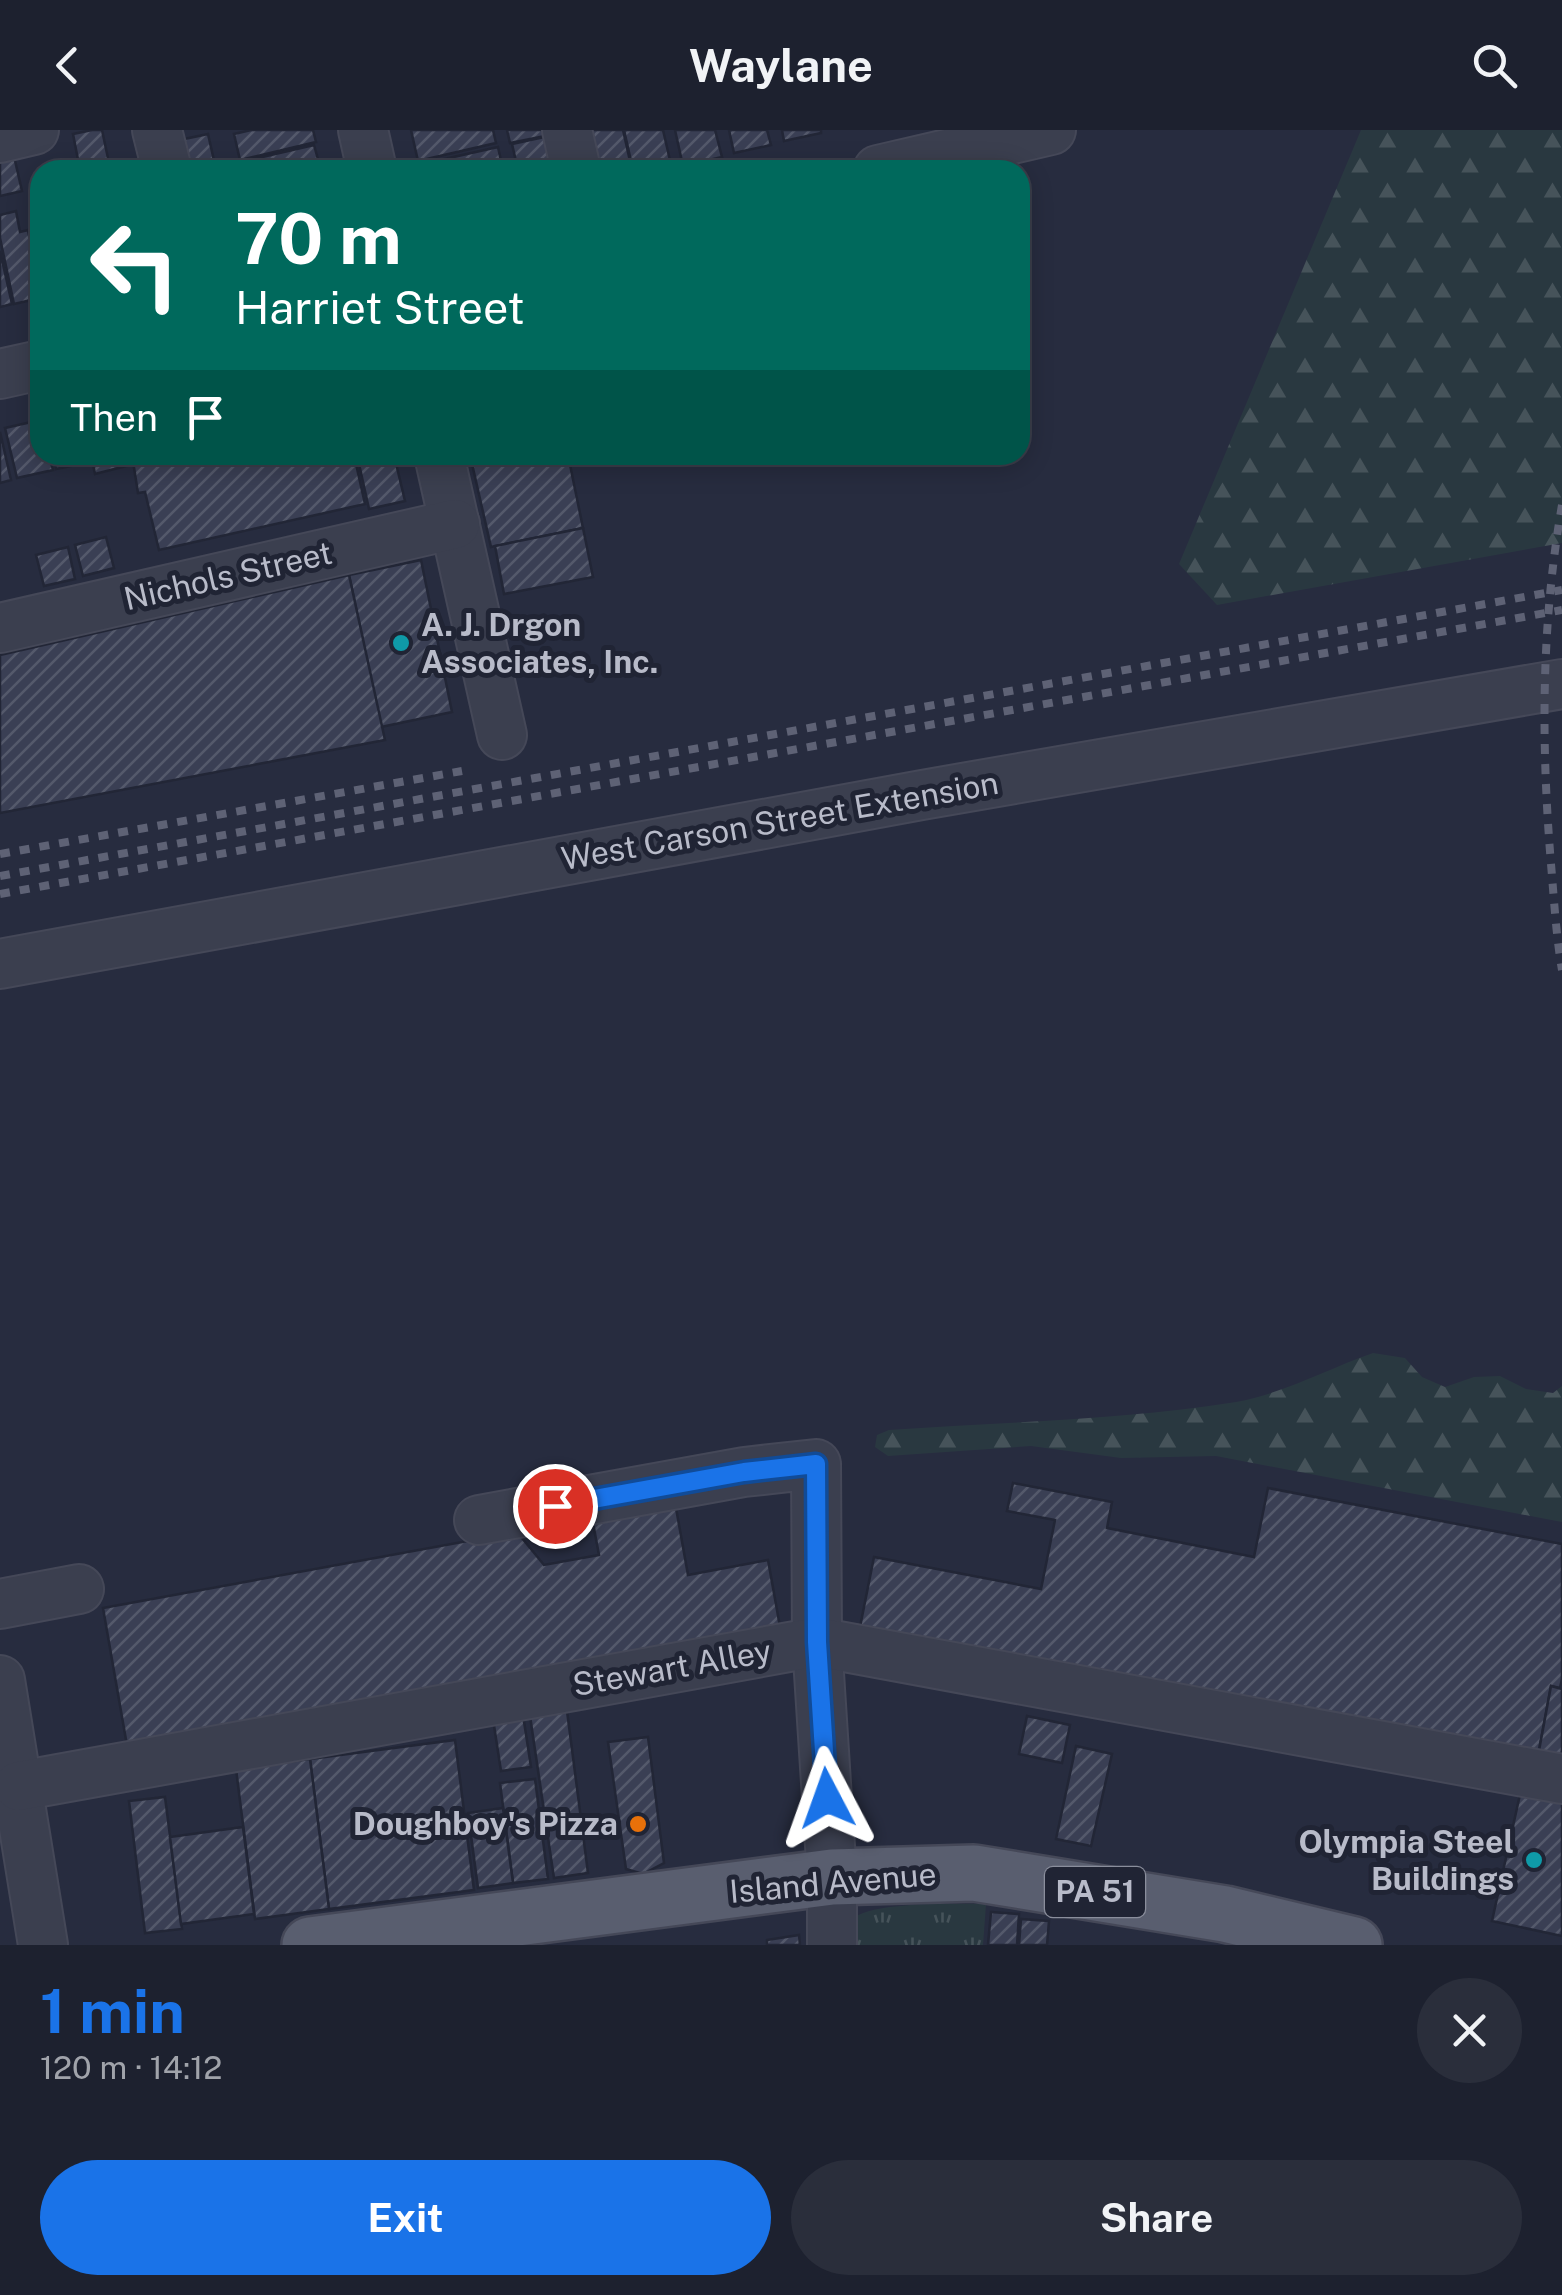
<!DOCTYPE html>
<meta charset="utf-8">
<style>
:root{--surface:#1d212f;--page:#2a2e3b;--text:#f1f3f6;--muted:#a0a3aa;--line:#3b3e4b;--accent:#1a73e8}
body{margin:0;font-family:"Public Sans",sans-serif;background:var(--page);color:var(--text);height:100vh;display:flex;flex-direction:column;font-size:38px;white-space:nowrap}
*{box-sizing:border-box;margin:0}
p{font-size:32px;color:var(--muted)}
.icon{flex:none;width:55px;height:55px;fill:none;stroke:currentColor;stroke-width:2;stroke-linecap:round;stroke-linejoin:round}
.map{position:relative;height:1815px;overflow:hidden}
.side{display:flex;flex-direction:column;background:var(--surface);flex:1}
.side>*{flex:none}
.guide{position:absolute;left:30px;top:30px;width:1000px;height:305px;border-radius:30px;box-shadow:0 5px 25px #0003,0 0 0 2px var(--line);background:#00695c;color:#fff;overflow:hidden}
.pin{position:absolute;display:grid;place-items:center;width:85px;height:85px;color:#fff;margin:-42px;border:5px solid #fff;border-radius:50%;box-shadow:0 2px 10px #0007}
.me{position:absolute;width:110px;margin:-55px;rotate:356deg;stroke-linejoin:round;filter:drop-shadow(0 0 8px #0008)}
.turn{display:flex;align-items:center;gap:35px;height:210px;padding:0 40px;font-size:45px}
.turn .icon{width:130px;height:130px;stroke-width:2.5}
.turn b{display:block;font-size:70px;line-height:85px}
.then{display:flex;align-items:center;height:95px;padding:0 40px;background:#0003;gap:20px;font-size:38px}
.round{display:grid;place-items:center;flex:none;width:105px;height:105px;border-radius:52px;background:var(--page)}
.head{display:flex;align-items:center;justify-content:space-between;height:170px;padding:0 40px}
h1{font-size:60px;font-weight:700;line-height:75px;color:var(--accent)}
.cta{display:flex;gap:20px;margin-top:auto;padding:20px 40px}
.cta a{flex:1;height:115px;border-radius:60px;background:var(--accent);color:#fff;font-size:40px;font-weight:700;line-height:115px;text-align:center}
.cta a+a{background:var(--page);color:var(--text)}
header{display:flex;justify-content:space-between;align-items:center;height:130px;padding:0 40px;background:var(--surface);font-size:45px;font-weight:700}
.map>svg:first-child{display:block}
</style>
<header><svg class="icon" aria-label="back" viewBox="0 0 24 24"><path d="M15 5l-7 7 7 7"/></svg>Waylane<svg class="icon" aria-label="search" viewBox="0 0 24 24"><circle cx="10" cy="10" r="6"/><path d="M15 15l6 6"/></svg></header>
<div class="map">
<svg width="1562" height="1815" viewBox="0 0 1562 1815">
<defs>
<pattern id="grass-tufts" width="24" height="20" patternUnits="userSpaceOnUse" patternTransform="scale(2.5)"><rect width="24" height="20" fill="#293840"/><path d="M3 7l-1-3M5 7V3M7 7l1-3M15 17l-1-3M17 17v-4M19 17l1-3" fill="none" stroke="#46535a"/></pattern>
<pattern id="forest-firs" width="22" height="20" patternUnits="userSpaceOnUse" patternTransform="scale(2.5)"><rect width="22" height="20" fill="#293840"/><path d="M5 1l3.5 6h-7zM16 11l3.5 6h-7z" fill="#46535a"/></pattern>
<pattern id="building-hatch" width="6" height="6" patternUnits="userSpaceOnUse" patternTransform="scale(2.5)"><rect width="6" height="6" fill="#3a3f54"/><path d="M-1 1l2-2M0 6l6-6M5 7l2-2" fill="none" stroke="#54596b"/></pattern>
</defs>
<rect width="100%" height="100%" fill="#272c3f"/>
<path fill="url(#grass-tufts)" d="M986 1774 983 1815H853L852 1790C869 1771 958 1774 986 1774Z"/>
<g fill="url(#forest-firs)">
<polygon points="1361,0 1562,0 1562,413 1217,475 1179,434"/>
<path d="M1373 1223 1405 1228 1422 1247 1445 1257 1474 1247 1500 1246 1526 1259 1553 1263 1562 1256V1392L1216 1326 1121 1328 1031 1316 888 1326 875 1317 877 1305 889 1300C1004 1292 1122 1290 1236 1272 1285 1263 1327 1239 1373 1223Z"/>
</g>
<g fill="url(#building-hatch)" stroke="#222636" stroke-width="2.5">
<polygon points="92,0 102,0 109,33 80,40 73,4"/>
<polygon points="251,0 313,0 316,12 240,30 234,4"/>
<polygon points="411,0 493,0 496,13 418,31"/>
<polygon points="507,0 544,0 545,6 510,13"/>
<polygon points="581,0 623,0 632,40 590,40"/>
<polygon points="624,0 663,0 672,39 633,40"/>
<polygon points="675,0 715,0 722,27 683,36"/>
<polygon points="729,0 767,0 771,15 734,23"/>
<polygon points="782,0 821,0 821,3 784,11"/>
<polygon points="208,4 215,35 182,40 175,11"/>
<polygon points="549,6 556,40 518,40 512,14"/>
<polygon points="314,15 321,40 237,40 236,33"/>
<polygon points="498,17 503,40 420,40 418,35"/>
<polygon points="13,22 22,61 0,66 0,25"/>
<polygon points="16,81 20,102 28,100 40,168 14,174 0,108 0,85"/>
<polygon points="40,97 40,141 31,99"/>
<polygon points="0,121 12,174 0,177"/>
<polygon points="40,290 40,325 49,325 53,340 17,348 5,298"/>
<polygon points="0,302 11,350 0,353"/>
<polygon points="53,325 88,325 90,332 56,339"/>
<polygon points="91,325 124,325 126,336 95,344"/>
<polygon points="132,325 354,325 365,374 159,420 145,362 138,363"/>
<polygon points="357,325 394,325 405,371 369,379"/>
<polygon points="470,325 568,325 583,398 491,417"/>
<polygon points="583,398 593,447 504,464 495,416"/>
<polygon points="106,407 114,438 83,446 75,415"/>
<polygon points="68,417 75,449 44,456 36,425"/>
<polygon points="421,430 452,582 381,597 349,445"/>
<polygon points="349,445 385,610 0,683 0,525"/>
<polygon points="1013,1353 1112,1372 1107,1398 1254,1427 1268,1358 1562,1414 1562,1549 1560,1558 1551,1556 1537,1631 859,1502 874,1427 1041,1459 1055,1390 1007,1381"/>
<polygon points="676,1378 688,1445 768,1430 782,1508 129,1627 103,1478 517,1402 544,1435 599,1425 593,1393"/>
<polygon points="1551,1556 1562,1559 1562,1632 1538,1626"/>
<polygon points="567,1581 588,1743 554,1748 530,1586"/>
<polygon points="523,1585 531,1637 501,1641 493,1589"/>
<polygon points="1027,1586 1070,1595 1062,1633 1019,1624"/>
<polygon points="648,1607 664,1733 643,1744 626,1739 608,1612"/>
<polygon points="455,1610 474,1760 329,1779 310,1629"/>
<polygon points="1076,1616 1112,1624 1091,1716 1056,1709"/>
<polygon points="310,1629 329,1779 255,1789 236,1639"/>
<polygon points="535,1649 548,1749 513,1753 500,1653"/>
<polygon points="1521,1660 1562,1669 1562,1806 1492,1791"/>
<polygon points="165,1667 182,1799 145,1803 129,1671"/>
<polygon points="503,1678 513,1753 478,1758 468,1683"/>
<polygon points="243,1697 254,1784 181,1794 170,1707"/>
<polygon points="991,1782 1019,1784 1017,1815 988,1815"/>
<polygon points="1021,1789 1049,1791 1047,1815 1019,1815"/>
<polygon points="799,1805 800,1815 767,1815 767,1810"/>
</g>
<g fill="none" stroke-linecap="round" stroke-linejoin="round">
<g stroke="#454858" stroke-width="52">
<g id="minor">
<polyline points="157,0 167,40"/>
<polyline points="363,0 372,40"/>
<polyline points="567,0 576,40"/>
<polyline points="0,8 34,0"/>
<polyline points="878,40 1051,0"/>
<polyline points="0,244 40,235"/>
<polyline points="439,325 502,605"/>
<polyline points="0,498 455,394"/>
<polyline points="0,834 922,665 1562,554"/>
<polyline points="479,1390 744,1342 816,1334 817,1512 832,1747 832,1815"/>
<polyline points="0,1474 79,1459"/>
<polyline points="0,1550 43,1815"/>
<polyline points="19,1656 817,1512 1562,1649"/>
</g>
</g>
<g stroke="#454858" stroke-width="60">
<polyline id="major" points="310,1815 832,1747 974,1743 1225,1784 1354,1815"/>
</g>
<use href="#minor" stroke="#3b3f4f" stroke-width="48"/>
<use href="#major" stroke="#595e6f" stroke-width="55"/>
<g stroke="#5e6275" stroke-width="8" stroke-dasharray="10 10" stroke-linecap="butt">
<path d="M1562 375C1541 495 1541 613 1551 734 1554 769 1556 805 1562 840"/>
<polyline points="0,724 462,641"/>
<polyline points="0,746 1562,460"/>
<polyline points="0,764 1562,480"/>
</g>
</g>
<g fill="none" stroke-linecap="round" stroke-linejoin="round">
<g stroke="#114b97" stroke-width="25">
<polyline id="route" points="555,1376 744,1342 816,1334 817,1512 827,1668"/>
</g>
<use href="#route" stroke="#1a73e8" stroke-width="18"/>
</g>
<g fill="#0f9aa8" stroke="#202434" stroke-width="4">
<circle cx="401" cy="513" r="10"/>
<circle cx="1534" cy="1730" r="10"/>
</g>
<circle fill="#e8710a" stroke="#202434" stroke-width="4" cx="638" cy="1694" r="10"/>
<g text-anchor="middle" stroke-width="10" stroke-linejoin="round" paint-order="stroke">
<rect fill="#202434" stroke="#8a8e9c" stroke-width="2.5" x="1045" y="1737" width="100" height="50" rx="8"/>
<g font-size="30" font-weight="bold" fill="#b8bbc9">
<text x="1095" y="1772">PA 51</text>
</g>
<g font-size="32" fill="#b8bbc9" stroke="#202434">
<text transform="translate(228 446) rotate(-13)" y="11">Nichols Street</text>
<text transform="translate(780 691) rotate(-10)" y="11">West Carson Street Extension</text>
<text transform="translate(672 1538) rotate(-10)" y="11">Stewart Alley</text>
<text transform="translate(833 1753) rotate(-5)" y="11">Island Avenue</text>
</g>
<g font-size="32" font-weight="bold" fill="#b8bbc9" stroke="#202434" text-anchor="end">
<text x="421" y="506" text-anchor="start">A. J. Drgon<tspan x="421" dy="37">Associates, Inc.</tspan></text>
<text x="618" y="1705">Doughboy's Pizza</text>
<text x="1514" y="1723">Olympia Steel<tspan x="1514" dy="37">Buildings</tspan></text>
</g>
</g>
</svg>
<div class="pin" style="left:555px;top:1376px;background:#d93025"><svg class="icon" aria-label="arrive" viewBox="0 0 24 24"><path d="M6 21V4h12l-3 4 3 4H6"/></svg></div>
<svg class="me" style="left:827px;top:1668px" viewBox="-20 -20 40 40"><path d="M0-17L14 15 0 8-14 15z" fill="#1a73e8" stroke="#fff" stroke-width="4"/></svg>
<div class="guide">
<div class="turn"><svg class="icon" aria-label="left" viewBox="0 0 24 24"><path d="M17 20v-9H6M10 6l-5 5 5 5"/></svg><div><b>70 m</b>Harriet Street</div></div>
<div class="then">Then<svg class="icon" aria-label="arrive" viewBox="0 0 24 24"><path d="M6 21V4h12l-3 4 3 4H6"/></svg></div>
</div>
</div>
<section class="side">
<div class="head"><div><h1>1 min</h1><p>120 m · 14:12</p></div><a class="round"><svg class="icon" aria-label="close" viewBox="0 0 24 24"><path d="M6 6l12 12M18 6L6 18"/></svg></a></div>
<div class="cta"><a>Exit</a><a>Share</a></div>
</section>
